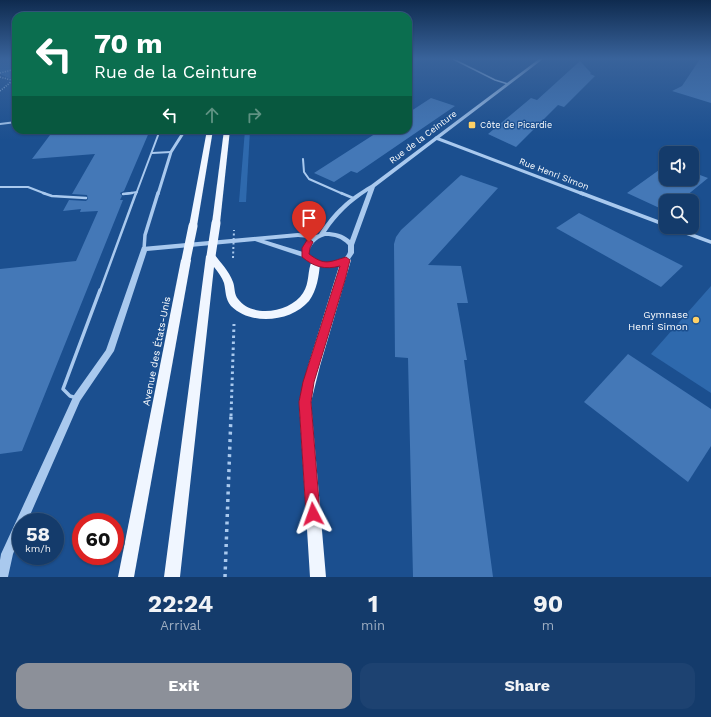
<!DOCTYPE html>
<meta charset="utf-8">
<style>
:root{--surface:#143b6b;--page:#1d4271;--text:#f1f3f6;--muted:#9dadc1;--line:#33557e;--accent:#8c9099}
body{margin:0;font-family:"Work Sans",sans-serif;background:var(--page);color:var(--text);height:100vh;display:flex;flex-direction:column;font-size:15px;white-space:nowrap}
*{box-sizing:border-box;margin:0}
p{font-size:13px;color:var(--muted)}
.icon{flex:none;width:22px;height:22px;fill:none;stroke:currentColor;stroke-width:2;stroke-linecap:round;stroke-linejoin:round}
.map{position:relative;height:577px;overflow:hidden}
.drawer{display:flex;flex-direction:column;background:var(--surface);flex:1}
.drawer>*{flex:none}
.top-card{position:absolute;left:12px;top:12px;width:400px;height:122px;border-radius:12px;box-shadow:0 1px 3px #0004,0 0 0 1px var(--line);background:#0b6e4f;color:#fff;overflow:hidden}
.buttons{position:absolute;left:659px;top:146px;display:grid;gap:8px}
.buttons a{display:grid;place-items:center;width:40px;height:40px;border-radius:8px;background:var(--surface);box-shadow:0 1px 3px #0004,0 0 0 1px var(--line);font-size:20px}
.speed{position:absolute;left:12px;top:513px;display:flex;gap:8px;font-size:20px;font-weight:700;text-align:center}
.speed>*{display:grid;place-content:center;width:52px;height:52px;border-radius:50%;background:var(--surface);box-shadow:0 1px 3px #0004,0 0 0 1px var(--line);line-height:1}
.speed small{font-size:10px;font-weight:400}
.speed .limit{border:6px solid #d22;background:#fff;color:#111}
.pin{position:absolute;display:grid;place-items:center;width:34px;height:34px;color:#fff;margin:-41px -17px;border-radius:50% 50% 50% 0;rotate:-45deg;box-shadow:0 0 4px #0007}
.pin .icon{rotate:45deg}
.me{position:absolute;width:44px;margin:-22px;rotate:356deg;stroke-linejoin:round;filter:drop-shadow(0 0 3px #0008)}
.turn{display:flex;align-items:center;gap:14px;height:84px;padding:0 16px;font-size:18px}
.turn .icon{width:52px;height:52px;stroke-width:2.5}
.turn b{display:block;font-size:28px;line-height:34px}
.lanes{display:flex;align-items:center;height:38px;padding:0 16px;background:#0003;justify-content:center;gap:20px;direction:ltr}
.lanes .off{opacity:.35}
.eta{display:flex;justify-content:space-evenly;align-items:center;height:68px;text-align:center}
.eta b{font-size:24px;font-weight:700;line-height:28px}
.action{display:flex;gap:8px;margin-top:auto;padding:8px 16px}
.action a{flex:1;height:46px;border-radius:12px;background:var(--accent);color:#fff;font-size:16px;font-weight:700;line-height:46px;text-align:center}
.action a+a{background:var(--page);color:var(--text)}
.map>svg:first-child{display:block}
</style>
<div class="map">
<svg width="711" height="577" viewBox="0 0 711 577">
<rect width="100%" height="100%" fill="#1b4f8f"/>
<g fill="#2e69ad">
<polygon points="0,59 16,59 16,80 13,80 0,74"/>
<polygon points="245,130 250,130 246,202 239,202"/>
<polygon points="711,286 711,393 651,354"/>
</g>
<g fill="#4478b7">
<polygon points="700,59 711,59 711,103 672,91 682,86"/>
<polygon points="580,61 591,73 590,74 595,76 564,107 558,105 516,147 488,134 531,98 537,100"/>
<polygon points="431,98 455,106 357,173 351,171 334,182 314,173 381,130 408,130 408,113"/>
<polygon points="72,130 150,130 124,191 120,193 122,196 120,200 123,200 22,451 0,454 0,269 76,261 98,211 80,212 81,209 63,211 69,200 86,201 88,199 87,195 72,194 95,154 32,159 53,131"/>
<polygon points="666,165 666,179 692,179 692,172 708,178 680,201 666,201 666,211 627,193"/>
<polygon points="461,175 498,188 428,265 461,266 468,303 457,303 467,360 464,360 493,577 413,577 408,358 395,357 394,244 396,237 401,230"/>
<polygon points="579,213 683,266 661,287 556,228"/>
<polygon points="628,354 711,409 711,446 688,482 584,402"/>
</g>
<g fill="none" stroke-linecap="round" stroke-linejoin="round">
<g stroke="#a9c9ee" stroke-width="1.5" stroke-dasharray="1 1.5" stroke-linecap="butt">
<polyline points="0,73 16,69"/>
<polyline points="0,77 11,80"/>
<polyline points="0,91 12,81 16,80"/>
</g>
<polyline stroke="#a9c9ee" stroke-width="3" stroke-dasharray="2.5 3.5" stroke-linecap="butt" points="231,416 234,324"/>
<polyline stroke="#a9c9ee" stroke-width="3.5" stroke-dasharray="3 4.5" stroke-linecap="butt" points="225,577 231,415"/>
<polyline stroke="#a9c9ee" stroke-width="1.5" points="453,59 495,80 508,84"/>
<g stroke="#a9c9ee" stroke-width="2">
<polyline points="0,124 16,122"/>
<polyline points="152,153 171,152"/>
<polyline points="303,159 304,172 309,179 343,194"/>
<polyline points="0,187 28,187 46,194"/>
<polyline points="125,194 137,192"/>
<polyline points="136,194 160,130"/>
</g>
<g stroke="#a9c9ee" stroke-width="2.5">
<polyline points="43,193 52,196 86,198"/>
<polyline points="341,193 353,198"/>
<polyline points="123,194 132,193"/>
<polyline points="100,291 136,193"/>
</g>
<polyline stroke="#a9c9ee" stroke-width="3.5" points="77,398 70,396 63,389 100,290"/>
<g stroke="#a9c9ee" stroke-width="3">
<polyline points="436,138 583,194"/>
<polyline points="158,194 171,152 185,130"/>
</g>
<g stroke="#a9c9ee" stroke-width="3.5">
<polyline points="581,193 666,225"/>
<polyline points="670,227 711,242"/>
<polyline points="144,249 145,235 158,193"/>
</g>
<path fill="#a9c9ee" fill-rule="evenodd" d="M539 59H543L375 187 354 245V253L348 262 337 266 326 267 313 265 303 257 255 241 147 251 114 351 80 401 27 522H21V535L13 554 8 577H0V560L1 554 74 395 106 350 142 247 298 233 316 235 319 234C334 211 347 199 371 185ZM368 191 350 240C343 234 335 232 326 232 337 215 351 202 368 191ZM325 236C335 236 341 238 348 245 348 248 348 250 348 252 345 263 325 265 316 260 313 259 311 256 308 254 311 245 315 239 325 236ZM298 237 310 238 304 247 303 252 264 240Z"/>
<g fill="#f0f6ff" fill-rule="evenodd">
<polygon points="207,130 213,130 197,226 193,229 189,226"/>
<polygon points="224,130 230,130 220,223 216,226 212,223"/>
<path d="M211 253 214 254C221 263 229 271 233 282 235 287 234 295 238 299 253 319 291 312 303 293 310 283 307 270 312 261L315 260 320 263C319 276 317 290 309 301 291 322 251 326 231 306 225 299 226 291 224 283 222 277 218 272 214 267L180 577H164L206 256Z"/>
<polygon points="186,257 191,260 134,577 118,577 181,260"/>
<polygon points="346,257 351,260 320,366 311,402 326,577 310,577 299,402 308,366 341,260"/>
</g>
<polyline stroke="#a9c9ee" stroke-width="2" stroke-dasharray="2 2.5" stroke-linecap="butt" points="233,258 234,230"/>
<g stroke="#f0f6ff" stroke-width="9">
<polyline points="211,256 216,223"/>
<polyline points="186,260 193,226"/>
</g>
</g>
<linearGradient id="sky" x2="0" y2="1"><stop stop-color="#0f2b4f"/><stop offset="0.42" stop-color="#39639b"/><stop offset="1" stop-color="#39639b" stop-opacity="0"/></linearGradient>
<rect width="711" height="140" fill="url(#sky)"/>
<path fill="#e11d48" stroke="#92132f" d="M309 239 313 242 310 248 309 254C325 266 329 262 346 257L350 260 345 280 314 382 311 402 320 514 318 518 313 520 308 518 306 514 299 402 303 382 340 266C325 270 314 267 302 257V248L307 240Z"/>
<g fill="#ffd166" stroke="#1b4f8f" stroke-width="1.5">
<rect x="468" y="121" width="8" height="8" rx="2"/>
<circle cx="696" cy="320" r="4"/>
</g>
<g text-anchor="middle" stroke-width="3" stroke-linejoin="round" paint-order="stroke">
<g font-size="9" fill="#fff" stroke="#1b4f8f" text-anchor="start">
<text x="480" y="128">Côte de Picardie</text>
</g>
<g font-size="9" fill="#fff" stroke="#1b4f8f">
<text transform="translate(423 137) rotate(-37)" y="3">Rue de la Ceinture</text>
<text transform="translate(554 174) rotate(21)" y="3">Rue Henri Simon</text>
</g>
<g font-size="10" fill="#fff" stroke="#1b4f8f" text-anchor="end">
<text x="688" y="318">Gymnase<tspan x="688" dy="12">Henri Simon</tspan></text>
</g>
<g font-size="10" fill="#fff" stroke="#1b4f8f">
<text transform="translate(156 351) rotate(-79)" y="4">Avenue des États-Unis</text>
</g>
</g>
</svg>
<div class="buttons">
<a><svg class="icon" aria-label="sound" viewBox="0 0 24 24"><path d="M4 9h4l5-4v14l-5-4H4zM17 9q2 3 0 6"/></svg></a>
<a><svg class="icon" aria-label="search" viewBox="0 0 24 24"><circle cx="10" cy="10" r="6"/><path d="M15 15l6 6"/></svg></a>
</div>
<div class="speed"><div>58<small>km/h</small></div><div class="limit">60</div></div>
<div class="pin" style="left:309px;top:242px;background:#d93025"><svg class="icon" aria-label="arrive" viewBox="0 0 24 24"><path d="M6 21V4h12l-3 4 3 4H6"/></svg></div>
<svg class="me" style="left:313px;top:514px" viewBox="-20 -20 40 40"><path d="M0-17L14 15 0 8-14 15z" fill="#e11d48" stroke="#fff" stroke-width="4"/></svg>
<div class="top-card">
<div class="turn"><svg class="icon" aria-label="left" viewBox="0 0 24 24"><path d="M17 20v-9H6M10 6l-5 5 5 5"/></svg><div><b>70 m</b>Rue de la Ceinture</div></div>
<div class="lanes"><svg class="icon" aria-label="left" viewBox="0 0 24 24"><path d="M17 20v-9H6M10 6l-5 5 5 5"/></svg><svg class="icon off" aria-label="ahead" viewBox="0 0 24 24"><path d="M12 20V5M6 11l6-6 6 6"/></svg><svg class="icon off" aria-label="right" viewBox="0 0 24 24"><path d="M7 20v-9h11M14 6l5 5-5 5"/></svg></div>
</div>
</div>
<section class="drawer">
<div class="eta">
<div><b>22:24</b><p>Arrival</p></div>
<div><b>1</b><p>min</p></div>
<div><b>90</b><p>m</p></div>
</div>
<div class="action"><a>Exit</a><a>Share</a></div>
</section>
